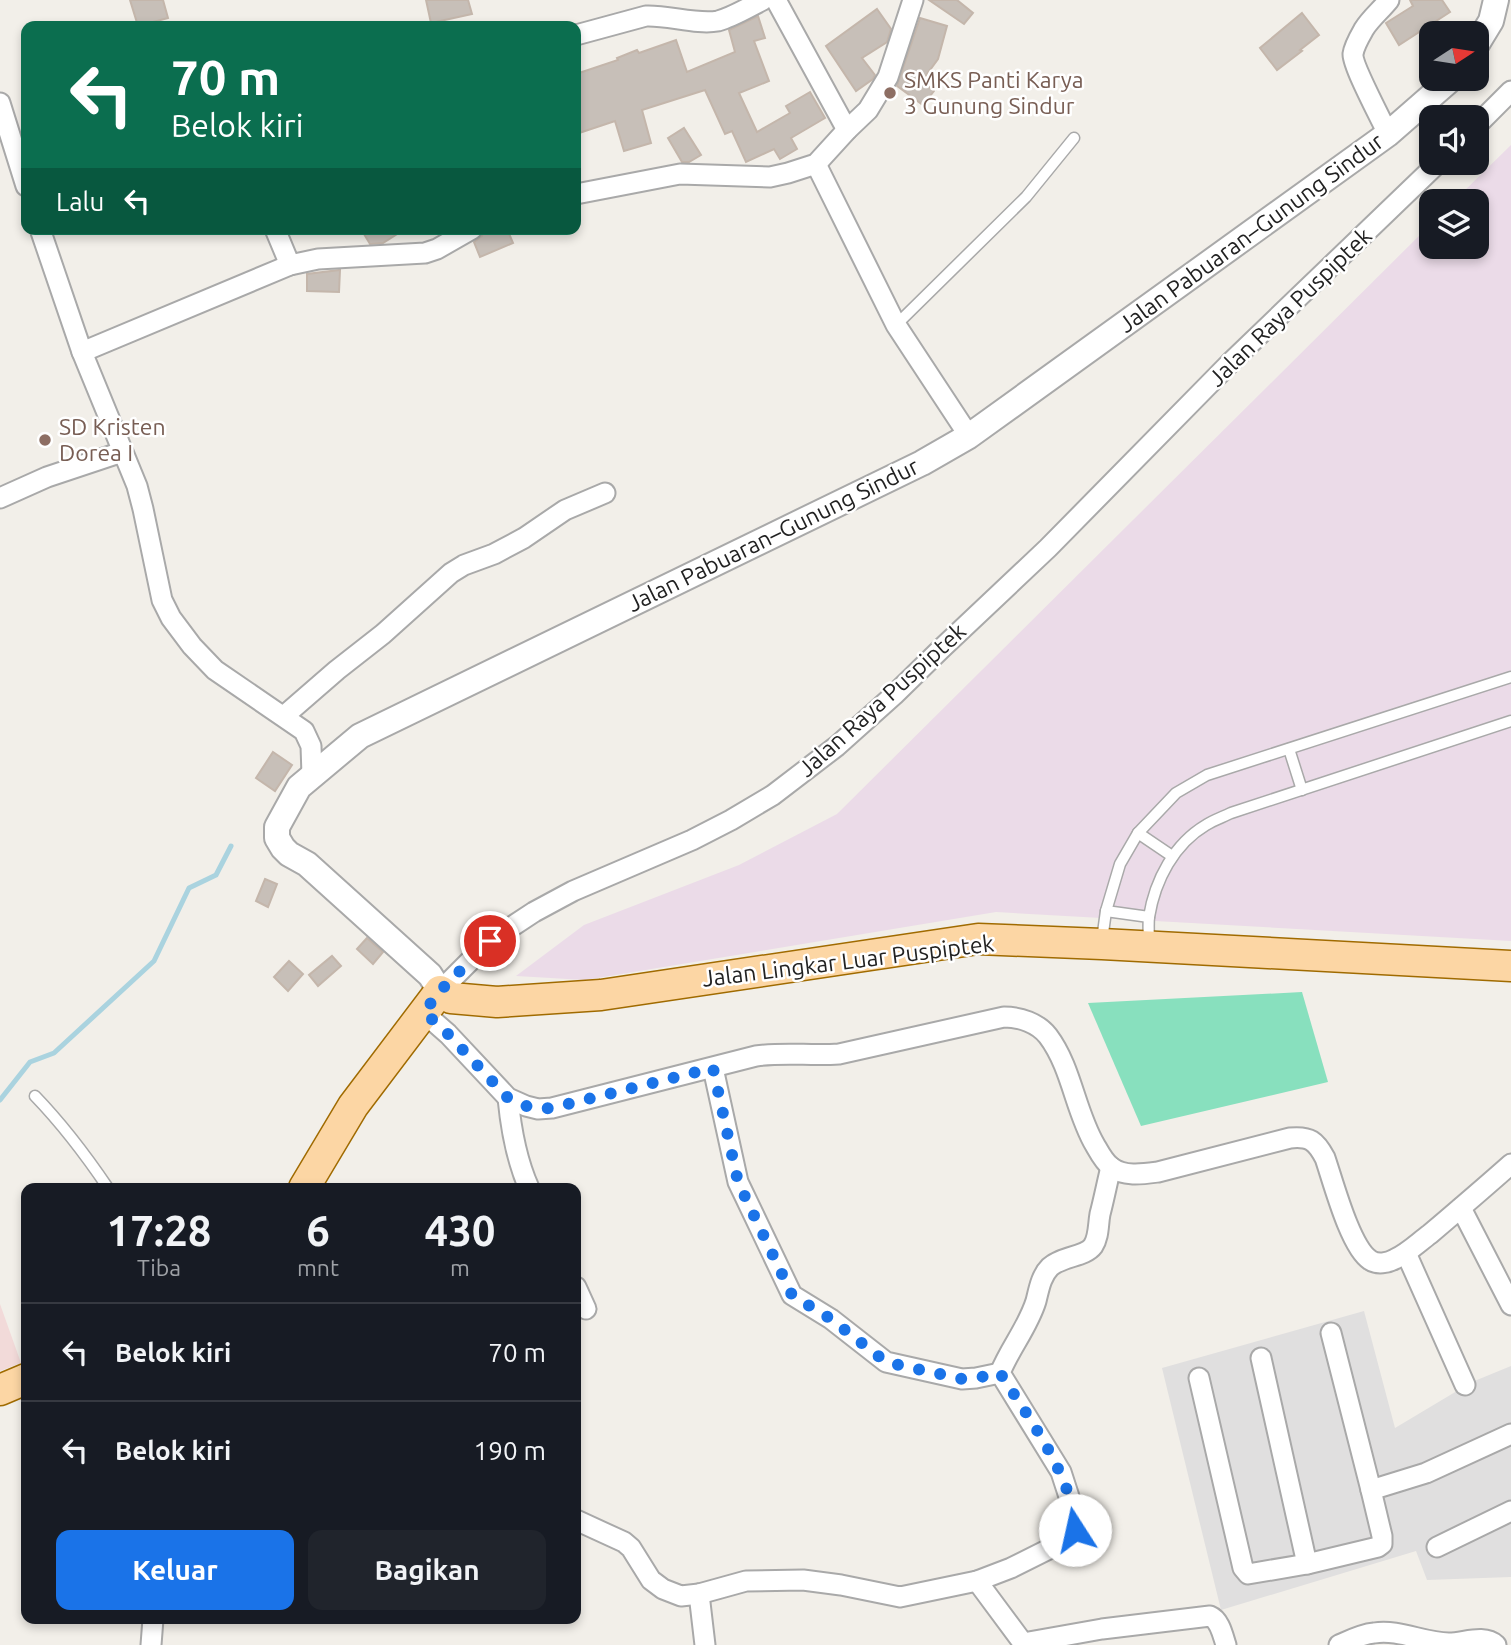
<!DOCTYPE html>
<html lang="id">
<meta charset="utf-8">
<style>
:root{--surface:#171b24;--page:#20242c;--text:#f1f3f6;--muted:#9ea1a6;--line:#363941;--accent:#1a73e8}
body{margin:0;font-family:Ubuntu,sans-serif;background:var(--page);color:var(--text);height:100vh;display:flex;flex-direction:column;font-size:26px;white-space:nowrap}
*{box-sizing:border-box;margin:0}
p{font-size:23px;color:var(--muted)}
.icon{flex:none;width:38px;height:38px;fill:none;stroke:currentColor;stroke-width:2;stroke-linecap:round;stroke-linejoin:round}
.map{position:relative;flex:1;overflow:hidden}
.panel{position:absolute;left:21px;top:1183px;width:560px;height:441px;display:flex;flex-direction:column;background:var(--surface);border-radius:14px;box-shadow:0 4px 10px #0003}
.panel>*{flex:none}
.banner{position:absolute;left:21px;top:21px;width:560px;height:214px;border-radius:14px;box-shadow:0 4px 10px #0003;background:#0b6e4f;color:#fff;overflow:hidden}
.needle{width:46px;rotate:78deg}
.controls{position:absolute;left:1419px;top:21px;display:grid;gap:14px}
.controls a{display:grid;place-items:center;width:70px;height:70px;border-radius:14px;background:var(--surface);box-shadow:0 4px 10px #0003;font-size:35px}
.pin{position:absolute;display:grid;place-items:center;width:60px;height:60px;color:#fff;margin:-30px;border:4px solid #fff;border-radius:50%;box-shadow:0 2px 7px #0007}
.me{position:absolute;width:77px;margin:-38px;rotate:350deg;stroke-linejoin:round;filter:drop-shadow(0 0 5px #0008)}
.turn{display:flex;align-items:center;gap:24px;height:147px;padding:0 35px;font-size:32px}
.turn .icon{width:91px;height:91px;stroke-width:2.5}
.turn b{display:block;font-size:49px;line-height:60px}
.then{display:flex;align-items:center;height:66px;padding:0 35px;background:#0003;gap:14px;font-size:26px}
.eta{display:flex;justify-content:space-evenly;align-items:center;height:119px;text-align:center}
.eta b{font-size:42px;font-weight:700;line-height:49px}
.primary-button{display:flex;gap:14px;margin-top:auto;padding:14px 35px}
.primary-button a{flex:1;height:80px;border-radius:14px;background:var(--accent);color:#fff;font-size:28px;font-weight:700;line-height:80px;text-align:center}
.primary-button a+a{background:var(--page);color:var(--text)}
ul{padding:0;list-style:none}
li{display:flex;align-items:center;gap:21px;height:98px;padding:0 35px;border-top:2px solid var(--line)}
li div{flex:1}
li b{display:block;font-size:26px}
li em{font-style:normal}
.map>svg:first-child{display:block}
</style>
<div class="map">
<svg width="1511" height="1645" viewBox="0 0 1511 1645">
<rect width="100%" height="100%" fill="#f2efe9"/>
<polygon fill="#e0dfdf" points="1364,1311 1395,1428 1472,1382 1511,1366 1511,1577 1427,1580 1416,1551 1221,1610 1162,1368"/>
<polygon fill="#f2dad9" points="0,1304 21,1363 0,1371"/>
<polygon fill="#ebdbe8" points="1511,145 1511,941 996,912 585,980 516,976 584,925 739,865 837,814 1431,224 1432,247 1477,247 1477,201 1454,201"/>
<polygon fill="#88e0be" points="1302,992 1328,1082 1141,1126 1088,1003"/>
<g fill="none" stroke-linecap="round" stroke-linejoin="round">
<polyline stroke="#aad3df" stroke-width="5" points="0,1100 30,1062 54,1053 154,961 189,888 216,875 231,846"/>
</g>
<g fill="#c7bfb8" stroke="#c4b6ab" stroke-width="2">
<polygon points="130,0 163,0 168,18 138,26"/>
<polygon points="426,0 468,0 472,14 431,23"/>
<polygon points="929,0 957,0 973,13 964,24"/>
<polygon points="1410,0 1442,0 1450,12 1399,45 1386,23 1413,6"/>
<polygon points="877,9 891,29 887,42 862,58 875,75 873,79 856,91 826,46"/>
<polygon points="1302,13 1319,35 1300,50 1302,51 1277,70 1260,48"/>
<polygon points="758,16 765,38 754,41 769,81 739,93 757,132 790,113 786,106 810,92 825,118 791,138 797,149 780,159 774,149 746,162 732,131 725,134 705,90 642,110 651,143 624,151 615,121 576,134 576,74 618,60 617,58 637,50 639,53 676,40 687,72 735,52 729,30"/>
<polygon points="920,18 947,26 938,59 922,81 934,91 923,105 897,86"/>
<polygon points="684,128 701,155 689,162 682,162 668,138"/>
<polygon points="361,229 405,229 383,243 370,244"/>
<polygon points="484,229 507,229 513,243 480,257 474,242 482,236"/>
<polygon points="340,270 339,292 307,291 307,274"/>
<polygon points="273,752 292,765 275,791 256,778"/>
<polygon points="265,879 277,884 268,907 256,901"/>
<polygon points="367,938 383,952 373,964 357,949"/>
<polygon points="332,956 341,966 318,986 309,975"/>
<polygon points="289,961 303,974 288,991 274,977"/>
</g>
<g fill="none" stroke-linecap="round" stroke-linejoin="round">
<g stroke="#a9a9a9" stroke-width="13">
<g id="service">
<polyline points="896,325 1026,197 1074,138"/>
<polyline points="1289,749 1302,790"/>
<polyline points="1138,833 1172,856"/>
<polyline points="1106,911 1149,917"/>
<polyline points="1102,940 1106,911 1120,864 1138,833 1176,793 1207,775 1511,677"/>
<path d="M1149 944C1149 935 1148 925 1149 917 1155 880 1174 844 1206 825 1214 820 1223 817 1231 813L1511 721"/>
<path d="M35 1096C63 1125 85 1154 108 1188"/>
</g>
</g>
<g stroke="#a9a9a9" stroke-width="23">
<g id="minor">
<polyline points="776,0 847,130"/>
<path d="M576 35 646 16C668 15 697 25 718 21 733 17 749 7 763 0"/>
<polyline points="0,103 26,186"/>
<polyline points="1477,125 1511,91"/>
<path d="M1388 134C1382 121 1352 65 1353 54 1354 46 1360 36 1364 29 1370 19 1381 10 1389 0"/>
<polyline points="816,164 896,325 969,436"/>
<polyline points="576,194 680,174 770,177 788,173 816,164 847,130 868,110 888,77 913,0"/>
<polyline points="40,229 82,352 137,486 143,509 162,600 171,618 192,646 215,670 304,731 311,746 312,775"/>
<polyline points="275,229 290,265"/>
<polyline points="82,352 290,265 318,259 425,253 437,249 472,229"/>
<polyline points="0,498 47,477 122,452"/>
<polyline points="284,716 337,670 383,634 451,573 464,565 494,554 524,538 565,510 605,493"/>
<polyline points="440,991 490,941 534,912 573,891 692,840 731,820 773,795 837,746 894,695 941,649 1048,548 1231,362 1438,163"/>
<path d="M423 1012 448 1034 508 1098 526 1106 538 1109 552 1108 756 1056C783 1052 811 1056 839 1054L1004 1017C1020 1017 1038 1023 1048 1036 1072 1068 1075 1111 1095 1145 1099 1152 1104 1162 1111 1167 1124 1177 1143 1174 1158 1172L1290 1138C1310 1136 1316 1141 1325 1158 1333 1181 1350 1247 1370 1260 1377 1265 1388 1263 1395 1259 1408 1253 1419 1242 1430 1234 1457 1211 1484 1188 1511 1164"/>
<polyline points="713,1068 738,1182 792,1295 831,1319 886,1362 962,1379 976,1378 1000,1373"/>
<path d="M508 1098C511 1130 516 1159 529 1188"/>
<polyline points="1461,1208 1511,1305"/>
<polyline points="1406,1253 1465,1385"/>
<polyline points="576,1287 586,1309"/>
<polyline points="1331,1333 1371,1490"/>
<polyline points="1261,1358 1307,1564"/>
<polyline points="1199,1378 1243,1568 1248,1574 1307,1564 1378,1547 1382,1544 1382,1536 1371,1490 1426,1473 1511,1434"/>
<path d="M576 1520 624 1542 631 1548 651 1580 663 1589 681 1596 699 1594 746 1581 803 1580 841 1585 900 1597 977 1581 1011 1568 1071 1538 1074 1534 1075 1522 1072 1506 1061 1472 1000 1373C1010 1348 1028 1327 1036 1301 1039 1289 1041 1276 1050 1267 1062 1256 1085 1257 1093 1246 1099 1237 1098 1225 1100 1214 1104 1199 1107 1183 1111 1167"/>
<polyline points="1437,1547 1511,1511"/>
<path d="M977 1581 1023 1643 1102 1629 1210 1616C1220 1620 1223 1636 1226 1645"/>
<polyline points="699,1594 705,1645"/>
<polyline points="151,1645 153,1619"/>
<path d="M1339 1645C1350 1640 1362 1634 1374 1633 1400 1629 1423 1643 1449 1643 1464 1643 1484 1634 1496 1645"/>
</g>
</g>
<g stroke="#a9a9a9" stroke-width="28">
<g id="tertiary">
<polyline points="1477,44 1491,21 1496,0"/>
<polyline points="440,991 430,975 307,864 289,854 283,848 277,838 277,827 299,787 360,736 922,463 969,436 1388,134 1451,79"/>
</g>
</g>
<g stroke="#a06b00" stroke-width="33">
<g id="primary">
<polyline points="304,1188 353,1106 440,991 451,998 497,1002 601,995 978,939 1102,944 1511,966"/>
<polyline points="0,1390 26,1379"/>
</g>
</g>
<use href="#service" stroke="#fff" stroke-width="10"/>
<use href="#minor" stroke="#fff" stroke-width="19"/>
<use href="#tertiary" stroke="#fff" stroke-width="24"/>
<use href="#primary" stroke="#fcd6a4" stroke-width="30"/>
</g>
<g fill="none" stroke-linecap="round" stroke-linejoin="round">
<path stroke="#1a73e8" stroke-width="12" stroke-dasharray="0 21.6" d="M490 941 440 991 424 1012 448 1034 508 1098 526 1106 538 1109 552 1108 713 1068 738 1182 792 1295 831 1319 886 1362 962 1379 976 1378 1000 1373C1027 1415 1075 1480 1075 1530"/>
</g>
<g fill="#8d6e63" stroke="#fff" stroke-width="2.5">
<circle cx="890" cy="93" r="7"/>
<circle cx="45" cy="440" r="7"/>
</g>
<g text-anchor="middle" stroke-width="5" stroke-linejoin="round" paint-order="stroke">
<g font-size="23" fill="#785e54" stroke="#fff" text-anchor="start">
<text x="904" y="88">SMKS Panti Karya<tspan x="904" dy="26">3 Gunung Sindur</tspan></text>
<text x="59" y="435">SD Kristen<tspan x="59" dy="26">Dorea I</tspan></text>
</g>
<g font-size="23" fill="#222" stroke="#fff">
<text transform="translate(1251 233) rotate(-36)" y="8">Jalan Pabuaran–Gunung Sindur</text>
<text transform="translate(1290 307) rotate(-44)" y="8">Jalan Raya Puspiptek</text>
<text transform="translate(773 535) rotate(-26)" y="8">Jalan Pabuaran–Gunung Sindur</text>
<text transform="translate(882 700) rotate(-42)" y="8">Jalan Raya Puspiptek</text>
<text transform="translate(848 961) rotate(-7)" y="8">Jalan Lingkar Luar Puspiptek</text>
</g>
</g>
</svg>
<div class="controls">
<a><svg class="needle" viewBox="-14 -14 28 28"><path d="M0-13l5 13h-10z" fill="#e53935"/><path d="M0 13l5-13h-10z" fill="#9ea1a6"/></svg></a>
<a><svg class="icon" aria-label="sound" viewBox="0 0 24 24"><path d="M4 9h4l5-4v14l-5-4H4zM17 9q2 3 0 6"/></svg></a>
<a><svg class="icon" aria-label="layers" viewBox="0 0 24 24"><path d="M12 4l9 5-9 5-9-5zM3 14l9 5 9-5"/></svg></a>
</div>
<div class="pin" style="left:490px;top:941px;background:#d93025"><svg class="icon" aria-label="arrive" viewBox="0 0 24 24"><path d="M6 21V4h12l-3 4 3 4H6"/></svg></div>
<svg class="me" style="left:1075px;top:1530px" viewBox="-20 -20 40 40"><circle r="19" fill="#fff"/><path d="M0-13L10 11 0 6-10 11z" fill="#1a73e8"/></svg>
<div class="banner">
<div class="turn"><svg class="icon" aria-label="left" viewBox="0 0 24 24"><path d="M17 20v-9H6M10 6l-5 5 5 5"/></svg><div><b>70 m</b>Belok kiri</div></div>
<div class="then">Lalu<svg class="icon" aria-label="left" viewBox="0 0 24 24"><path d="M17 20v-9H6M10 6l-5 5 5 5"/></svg></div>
</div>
<section class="panel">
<div class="eta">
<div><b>17:28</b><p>Tiba</p></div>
<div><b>6</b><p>mnt</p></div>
<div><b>430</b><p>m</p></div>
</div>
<ul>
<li><svg class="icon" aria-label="left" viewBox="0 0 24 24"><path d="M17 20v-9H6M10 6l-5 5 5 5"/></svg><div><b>Belok kiri</b></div><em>70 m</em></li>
<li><svg class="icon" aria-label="left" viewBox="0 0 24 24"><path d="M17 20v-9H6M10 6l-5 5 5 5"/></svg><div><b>Belok kiri</b></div><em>190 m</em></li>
</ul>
<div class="primary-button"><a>Keluar</a><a>Bagikan</a></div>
</section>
</div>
